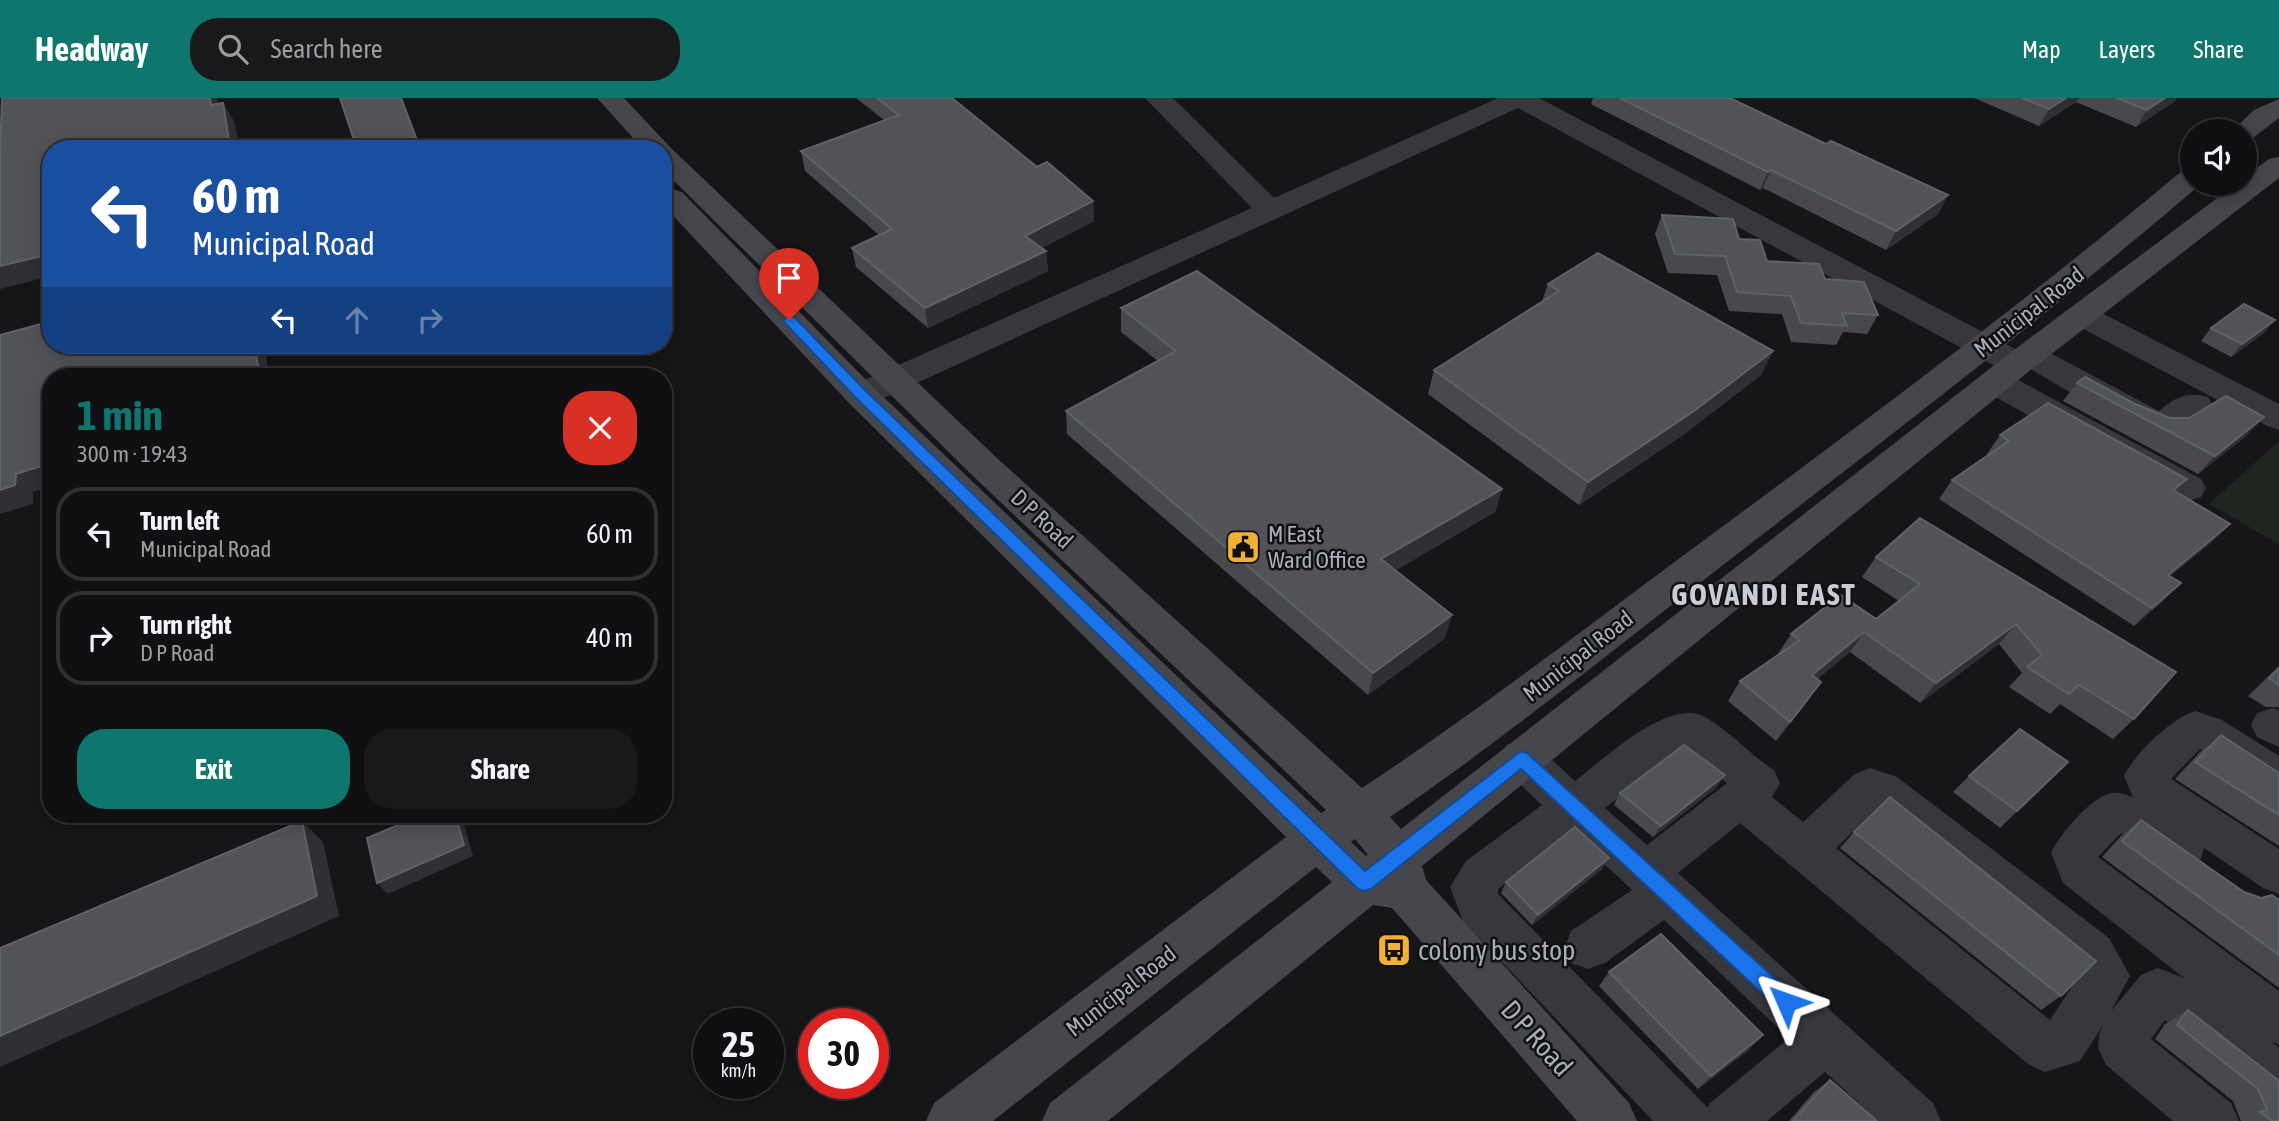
<!DOCTYPE html>
<meta charset="utf-8">
<style>
:root{--surface:#101012;--page:#19191b;--text:#f1f3f6;--muted:#9c9d9f;--line:#303032;--accent:#0f766e}
body{margin:0;font-family:"Asap Condensed",sans-serif;background:var(--page);color:var(--text);height:100vh;display:flex;flex-direction:column;font-size:26px;white-space:nowrap}
*{box-sizing:border-box;margin:0}
p{font-size:23px;color:var(--muted)}
.icon{flex:none;width:38px;height:38px;fill:none;stroke:currentColor;stroke-width:2;stroke-linecap:round;stroke-linejoin:round}
.map{position:relative;flex:1;overflow:hidden}
.panel{position:absolute;left:42px;top:270px;width:630px;height:455px;display:flex;flex-direction:column;background:var(--surface);border-radius:28px;box-shadow:0 4px 18px #0003,0 0 0 2px var(--line)}
.panel>*{flex:none}
.guide{position:absolute;left:42px;top:42px;width:630px;height:214px;border-radius:28px;box-shadow:0 4px 18px #0003,0 0 0 2px var(--line);background:#1a4fa0;color:#fff;overflow:hidden}
.tools{position:absolute;left:2180px;top:21px;display:grid;gap:14px}
.tools a{display:grid;place-items:center;width:77px;height:77px;border-radius:50%;background:var(--surface);box-shadow:0 4px 18px #0003,0 0 0 2px var(--line);font-size:35px}
.speed{position:absolute;left:693px;top:910px;display:flex;gap:14px;font-size:35px;font-weight:700;text-align:center}
.speed>*{display:grid;place-content:center;width:91px;height:91px;border-radius:50%;background:var(--surface);box-shadow:0 4px 18px #0003,0 0 0 2px var(--line);line-height:1}
.speed small{font-size:18px;font-weight:400}
.speed .limit{border:10px solid #d22;background:#fff;color:#111}
.pin{position:absolute;display:grid;place-items:center;width:60px;height:60px;color:#fff;margin:-72px -30px;border-radius:50% 50% 50% 0;rotate:-45deg;box-shadow:0 0 7px #0007}
.pin .icon{rotate:45deg}
.me{position:absolute;width:77px;margin:-38px;rotate:313deg;stroke-linejoin:round;filter:drop-shadow(0 0 5px #0008)}
.turn{display:flex;align-items:center;gap:24px;height:147px;padding:0 35px;font-size:32px}
.turn .icon{width:91px;height:91px;stroke-width:2.5}
.turn b{display:block;font-size:49px;line-height:60px}
.lanes{display:flex;align-items:center;height:66px;padding:0 35px;background:#0003;justify-content:center;gap:35px;direction:ltr}
.lanes .off{opacity:.35}
.round{display:grid;place-items:center;flex:none;width:74px;height:74px;border-radius:28px;background:var(--page)}
.overview{display:flex;align-items:center;justify-content:space-between;height:119px;padding:0 35px}
h1{font-size:42px;font-weight:700;line-height:52px;color:var(--accent)}
.primary-button{display:flex;gap:14px;margin-top:auto;padding:14px 35px}
.primary-button a{flex:1;height:80px;border-radius:28px;background:var(--accent);color:#fff;font-size:28px;font-weight:700;line-height:80px;text-align:center}
.primary-button a+a{background:var(--page);color:var(--text)}
ul{padding:0;list-style:none}
li{display:flex;align-items:center;gap:21px;height:94px;margin:0 14px 10px;padding:0 21px;border:4px solid var(--line);border-radius:28px}
li div{flex:1}
li b{display:block;font-size:26px}
li em{font-style:normal}
header{display:flex;align-items:center;gap:42px;box-sizing:border-box;height:98px;padding:0 35px;background:var(--accent);color:#fff}
header strong{font-size:33px}
nav{display:flex;gap:38px;margin-inline-start:auto;font-size:24px}
.search{width:490px;height:63px;background:var(--page);display:flex;align-items:center;gap:18px;box-sizing:border-box;padding:0 24px;border-radius:28px;color:var(--muted);font-size:26px}
.map>svg:first-child{display:block}
</style>
<header>
<strong>Headway</strong>
<div class="search"><svg class="icon" aria-label="search" viewBox="0 0 24 24"><circle cx="10" cy="10" r="6"/><path d="M15 15l6 6"/></svg>Search here</div>
<nav><a>Map</a><a>Layers</a><a>Share</a></nav>
</header>
<div class="map">
<svg width="2279" height="1023" viewBox="0 0 2279 1023">
<rect width="100%" height="100%" fill="#161618"/>
<polygon fill="#1e261f" points="2279,343 2279,446 2209,406"/>
<g fill="none" stroke-linecap="round" stroke-linejoin="round">
<g fill="#37383d" fill-rule="evenodd">
<path d="M1145 0H1173L1274 100 1498 0H1539L2017 252 2030 247 2041 250 2159 313C2176 299 2186 293 2208 299L2213 307 2208 315C2192 320 2183 335 2166 338 2141 341 2056 285 2030 271L2017 277 2006 274 1518 10 873 305 861 308 849 305 844 297 849 289 1252 110Z"/>
<polygon points="2083,208 2094,211 2279,306 2279,332 2267,328 2072,225 2067,218 2072,211"/>
<polygon points="1995,273 2007,276 2201,381 2206,390 2201,399 2188,403 2175,399 1983,292 1979,284 1983,276"/>
<polygon points="2272,610 2279,612 2279,649 2257,639 2251,627 2257,615"/>
<path d="M2195 613 2222 622 2279 658V698L2264 693 2200 651 2171 681 2279 751V796L2263 790 2204 750 2199 767 2183 773 2167 767 2121 735 2098 759 2279 893V947L2271 943 2279 950V1006L2261 999 2165 922 2151 941 2231 1005 2239 1023H2173L2106 967 2098 950 2099 937 2103 927 2080 963 2045 974 2028 966 1740 725 1678 775 1933 1005 1941 1023H1878L1825 974 1767 1023H1653L1463 823 1450 789 1466 763 1542 707 1506 673 1500 660 1506 647 1521 642 1536 647 1575 683C1604 661 1669 599 1705 619 1730 633 1750 657 1774 672L1780 685 1772 699 1803 724 1855 676 1870 670 1897 679 2109 840 2130 878 2111 913 2141 877 2158 870 2184 880 2063 785 2051 755C2059 737 2092 698 2112 695 2119 694 2127 697 2133 699L2124 678C2135 655 2171 621 2195 613ZM1683 650 1727 685 1647 747 1605 710ZM1875 712 2075 872 2079 878 2050 922 1836 750ZM1572 735 1632 792 1571 833 1565 849 1571 865 1588 871 1605 865 1664 822 1789 940 1710 1005 1708 1010 1498 796V791Z"/>
</g>
<g fill="#45474d" fill-rule="evenodd">
<path d="M597 0H624L671 50 998 361 1362 690C1474 616 1580 534 1688 454 1856 330 2023 206 2183 72L2193 70V86H2201C2043 221 1878 347 1714 474 1607 557 1502 642 1390 719L1401 731 2006 258 2236 86H2245V79L2269 61 2279 59V80L2028 274 1422 768 1426 782 1629 1005 1637 1023H1577L1392 810 1373 807 1108 1023H1042L1050 1005 1332 784 1316 769 993 1023H926L934 1005 1286 739 849 305 663 107V94L672 91 682 94 873 289 1321 715 1326 712 974 379 663 72V51H643ZM1355 741 1368 757 1366 758 1351 744Z"/>
<polygon points="2279,1 2279,20 2254,39 2245,41 2245,33 2232,33 2254,12"/>
</g>
</g>
<g fill="#47494d">
<polygon points="856,0 952,0 1037,69 1093,103 1094,123 1042,150 1046,153 1048,173 928,230 856,169 852,150 879,137 805,73 801,53 884,22"/>
<polygon points="1593,0 1730,0 1826,46 1948,97 1938,116 1886,152 1763,90 1760,92 1591,6"/>
<polygon points="1974,0 2177,0 2175,3 2136,29 2076,4 2039,28"/>
<polygon points="1662,117 1739,141 1767,163 1825,181 1878,217 1867,236 1843,234 1836,247 1791,244 1782,216 1729,213 1717,177 1668,175 1655,136"/>
<polygon points="1548,186 1773,253 1761,277 1683,337 1579,407 1428,296 1434,272 1542,203"/>
<polygon points="1121,210 1502,391 1495,414 1396,472 1445,540 1368,597 1067,336 1066,313 1158,263 1121,234"/>
<polygon points="2211,230 2264,235 2231,259 2201,243"/>
<polygon points="2077,285 2170,320 2264,319 2246,338 2198,376 2063,303"/>
<polygon points="2000,337 2187,381 2175,393 2212,444 2170,478 2163,503 2134,528 1939,401 1952,382 1989,357 1987,356"/>
<polygon points="1920,420 2134,621 2113,641 2060,606 2050,616 2009,589 2022,575 1999,546 1920,605 1850,554 1817,581 1807,604 1776,643 1728,603 1740,583 1779,557 1778,556 1791,536 1876,521 1899,503 1862,479 1876,459"/>
<polygon points="2279,568 2279,609 2266,609 2248,598"/>
<polygon points="2221,637 2279,675 2279,748 2175,681 2200,654"/>
<polygon points="2068,664 2000,730 1953,694 1969,678"/>
<polygon points="1717,689 1653,739 1614,707 1620,695"/>
<polygon points="2141,722 2244,794 2261,800 2279,802 2279,890 2102,759 2121,738"/>
<polygon points="1854,734 2061,898 2041,912 1840,750"/>
<polygon points="1602,771 1532,827 1501,795 1506,784"/>
<polygon points="1609,874 1750,951 1698,991 1599,888"/>
<polygon points="2188,912 2279,983 2279,1023 2240,1023 2241,1023 2233,1003 2155,941 2165,926"/>
<polygon points="1830,982 1877,1023 1789,1023 1814,994"/>
</g>
<g fill="#2f3033">
<polygon points="210,0 217,0 222,26 211,7"/>
<polygon points="401,0 402,0 422,51 420,51"/>
<polygon points="2066,0 2079,0 2076,4 2039,28 2049,11"/>
<polygon points="2165,0 2177,0 2175,3 2136,29 2147,12"/>
<polygon points="223,5 234,23 240,51 234,51 229,42"/>
<polygon points="1771,72 1763,90 1760,92 1768,74"/>
<polygon points="1948,97 1938,116 1886,152 1896,133"/>
<polygon points="1093,103 1094,123 1027,158 1025,138"/>
<polygon points="1046,153 1048,173 928,230 925,210"/>
<polygon points="51,156 51,178 0,191 0,168"/>
<polygon points="2275,222 2264,235 2231,259 2242,246"/>
<polygon points="254,247 259,247 266,256 269,278 260,278"/>
<polygon points="1773,253 1761,277 1683,337 1579,407 1588,384"/>
<polygon points="2264,319 2246,338 2198,376 2215,358"/>
<polygon points="51,365 51,389 33,394 33,406 0,416 0,392 16,376"/>
<polygon points="1502,391 1495,414 1376,484 1381,461"/>
<polygon points="2230,426 2212,444 2150,495 2168,477"/>
<polygon points="2181,485 2163,503 2134,528 2152,510"/>
<polygon points="1452,517 1445,540 1368,597 1373,575"/>
<polygon points="2016,526 1999,546 1920,605 1936,585"/>
<polygon points="1864,534 1850,554 1798,596 1812,577"/>
<polygon points="1821,584 1807,604 1776,643 1790,624"/>
<polygon points="1725,677 1717,689 1653,739 1661,728"/>
<polygon points="455,716 461,716 473,758 388,796 377,785"/>
<polygon points="536,716 569,716 544,726"/>
<polygon points="302,723 323,744 339,818 0,969 0,938"/>
<polygon points="1609,760 1602,771 1532,827 1538,817"/>
<polygon points="1763,937 1750,951 1698,991 1711,978"/>
</g>
<g fill="#525359" stroke="#5f6168" stroke-width="2">
<polygon points="2,0 210,0 211,7 223,5 229,42 234,41 235,51 51,51 51,156 0,168 0,57"/>
<polygon points="340,0 401,0 420,51 357,51"/>
<polygon points="877,0 952,0 1037,69 1047,64 1093,103 1025,138 1046,153 925,210 852,150 892,131 801,53 899,17"/>
<polygon points="1620,0 1730,0 1826,46 1831,43 1948,97 1896,133 1771,72 1768,74"/>
<polygon points="2022,0 2066,0 2049,11"/>
<polygon points="2116,0 2165,0 2147,12"/>
<polygon points="1662,117 1733,121 1739,141 1760,142 1767,163 1819,166 1825,181 1864,184 1878,217 1842,215 1847,228 1801,225 1791,198 1737,194 1725,158 1675,156"/>
<polygon points="1598,155 1773,253 1694,313 1588,384 1434,272 1559,193 1548,186"/>
<polygon points="1197,173 1502,391 1381,461 1452,517 1373,575 1066,313 1176,253 1121,210"/>
<polygon points="2244,206 2275,222 2242,246 2211,230"/>
<polygon points="51,219 51,247 254,247 260,278 51,278 51,365 16,376 15,387 0,392 0,237 41,226 41,222"/>
<polygon points="2085,279 2133,305 2170,320 2189,320 2226,298 2264,319 2215,358 2077,285"/>
<polygon points="2048,305 2187,381 2173,392 2230,426 2168,477 2181,485 2152,510 1952,382 2009,343 2000,337"/>
<polygon points="1920,420 2176,574 2134,621 2079,587 2069,596 2027,569 2042,557 2016,526 1936,585 1864,534 1812,577 1821,584 1790,624 1740,583 1800,542 1791,536 1841,497 1876,521 1920,486 1876,459"/>
<polygon points="2279,570 2279,587 2269,580"/>
<polygon points="2020,631 2068,664 2017,713 1969,678"/>
<polygon points="2221,637 2279,675 2279,717 2195,664"/>
<polygon points="1684,647 1725,677 1661,728 1620,695"/>
<polygon points="1890,699 2096,863 2061,898 1854,734"/>
<polygon points="424,716 455,716 464,747 377,785 367,740"/>
<polygon points="2141,722 2244,794 2261,800 2272,797 2279,802 2279,857 2122,743"/>
<polygon points="302,723 317,798 0,938 0,850"/>
<polygon points="1575,729 1609,760 1538,817 1506,784"/>
<polygon points="1661,836 1763,937 1711,978 1609,874"/>
<polygon points="2188,912 2279,983 2279,1023 2272,1023 2260,1014 2267,1012 2258,991 2177,927"/>
<polygon points="1830,982 1877,1023 1793,1023"/>
</g>
<polygon fill="#1a73e8" stroke="#114b97" stroke-width="2" points="789,218 794,219 866,293 1365,773 1521,653 1527,655 1793,897 1796,904 1793,911 1786,914 1779,911 1521,671 1371,791 1364,793 1358,791 856,300 785,225 783,222"/>
<defs>
<g id="civic-square" transform="scale(1.75)"><rect x="-9" y="-9" width="18" height="18" rx="4" fill="#f2b134" stroke="#111113"/><path d="M-.6-6.5H3V-4.5H.6V-3L4-1V1h2V6H-6V1h2V-1L-.6-3ZM-1.2 2.5V6h2.4V2.5Z" fill="#111"/></g>
<g id="bus-square" transform="scale(1.75)"><rect x="-9" y="-9" width="18" height="18" rx="4" fill="#f2b134" stroke="#111113"/><path d="M-5-6H5V4H4V6H2V4H-2V6H-4V4H-5ZM-3.5-4V0h7V-4ZM-3.5 1.2v1.5H-2V1.2ZM2 1.2v1.5H3.5V1.2Z" fill="#111"/></g>
</defs>
<g fill-rule="evenodd">
<use href="#civic-square" x="1243" y="449"/>
<use href="#bus-square" x="1394" y="852"/>
</g>
<g text-anchor="middle" stroke-width="5" stroke-linejoin="round" paint-order="stroke">
<g font-size="23" fill="#a8adb8" stroke="#111113">
<text transform="translate(2029 214) rotate(-38)" y="8">Municipal Road</text>
<text transform="translate(1042 421) rotate(43)" y="8">D P Road</text>
<text transform="translate(1578 558) rotate(-38)" y="8">Municipal Road</text>
<text transform="translate(1121 893) rotate(-38)" y="8">Municipal Road</text>
</g>
<g font-size="23" fill="#a8adb8" stroke="#111113" text-anchor="start">
<text x="1268" y="444">M East<tspan x="1268" dy="26">Ward Office</tspan></text>
</g>
<g font-size="28" fill="#a8adb8" stroke="#111113" text-anchor="start">
<text x="1418" y="862">colony bus stop</text>
</g>
<g font-size="28" fill="#a8adb8" stroke="#111113">
<text transform="translate(1537 940) rotate(48)" y="10">D P Road</text>
</g>
<g font-size="30" font-weight="bold" letter-spacing="2" fill="#c9ccd4" stroke="#111113">
<text x="1764" y="507">GOVANDI EAST</text>
</g>
</g>
</svg>
<div class="tools">
<a><svg class="icon" aria-label="sound" viewBox="0 0 24 24"><path d="M4 9h4l5-4v14l-5-4H4zM17 9q2 3 0 6"/></svg></a>
</div>
<div class="speed"><div>25<small>km/h</small></div><div class="limit">30</div></div>
<div class="pin" style="left:789px;top:222px;background:#d93025"><svg class="icon" aria-label="arrive" viewBox="0 0 24 24"><path d="M6 21V4h12l-3 4 3 4H6"/></svg></div>
<svg class="me" style="left:1786px;top:904px" viewBox="-20 -20 40 40"><path d="M0-17L14 15 0 8-14 15z" fill="#1a73e8" stroke="#fff" stroke-width="4"/></svg>
<div class="guide">
<div class="turn"><svg class="icon" aria-label="left" viewBox="0 0 24 24"><path d="M17 20v-9H6M10 6l-5 5 5 5"/></svg><div><b>60 m</b>Municipal Road</div></div>
<div class="lanes"><svg class="icon" aria-label="left" viewBox="0 0 24 24"><path d="M17 20v-9H6M10 6l-5 5 5 5"/></svg><svg class="icon off" aria-label="ahead" viewBox="0 0 24 24"><path d="M12 20V5M6 11l6-6 6 6"/></svg><svg class="icon off" aria-label="right" viewBox="0 0 24 24"><path d="M7 20v-9h11M14 6l5 5-5 5"/></svg></div>
</div>
<section class="panel">
<div class="overview"><div><h1>1 min</h1><p>300 m · 19:43</p></div><a class="round" style="background:#d93025;color:#fff"><svg class="icon" aria-label="close" viewBox="0 0 24 24"><path d="M6 6l12 12M18 6L6 18"/></svg></a></div>
<ul>
<li><svg class="icon" aria-label="left" viewBox="0 0 24 24"><path d="M17 20v-9H6M10 6l-5 5 5 5"/></svg><div><b>Turn left</b><p>Municipal Road</p></div><em>60 m</em></li>
<li><svg class="icon" aria-label="right" viewBox="0 0 24 24"><path d="M7 20v-9h11M14 6l5 5-5 5"/></svg><div><b>Turn right</b><p>D P Road</p></div><em>40 m</em></li>
</ul>
<div class="primary-button"><a>Exit</a><a>Share</a></div>
</section>
</div>
